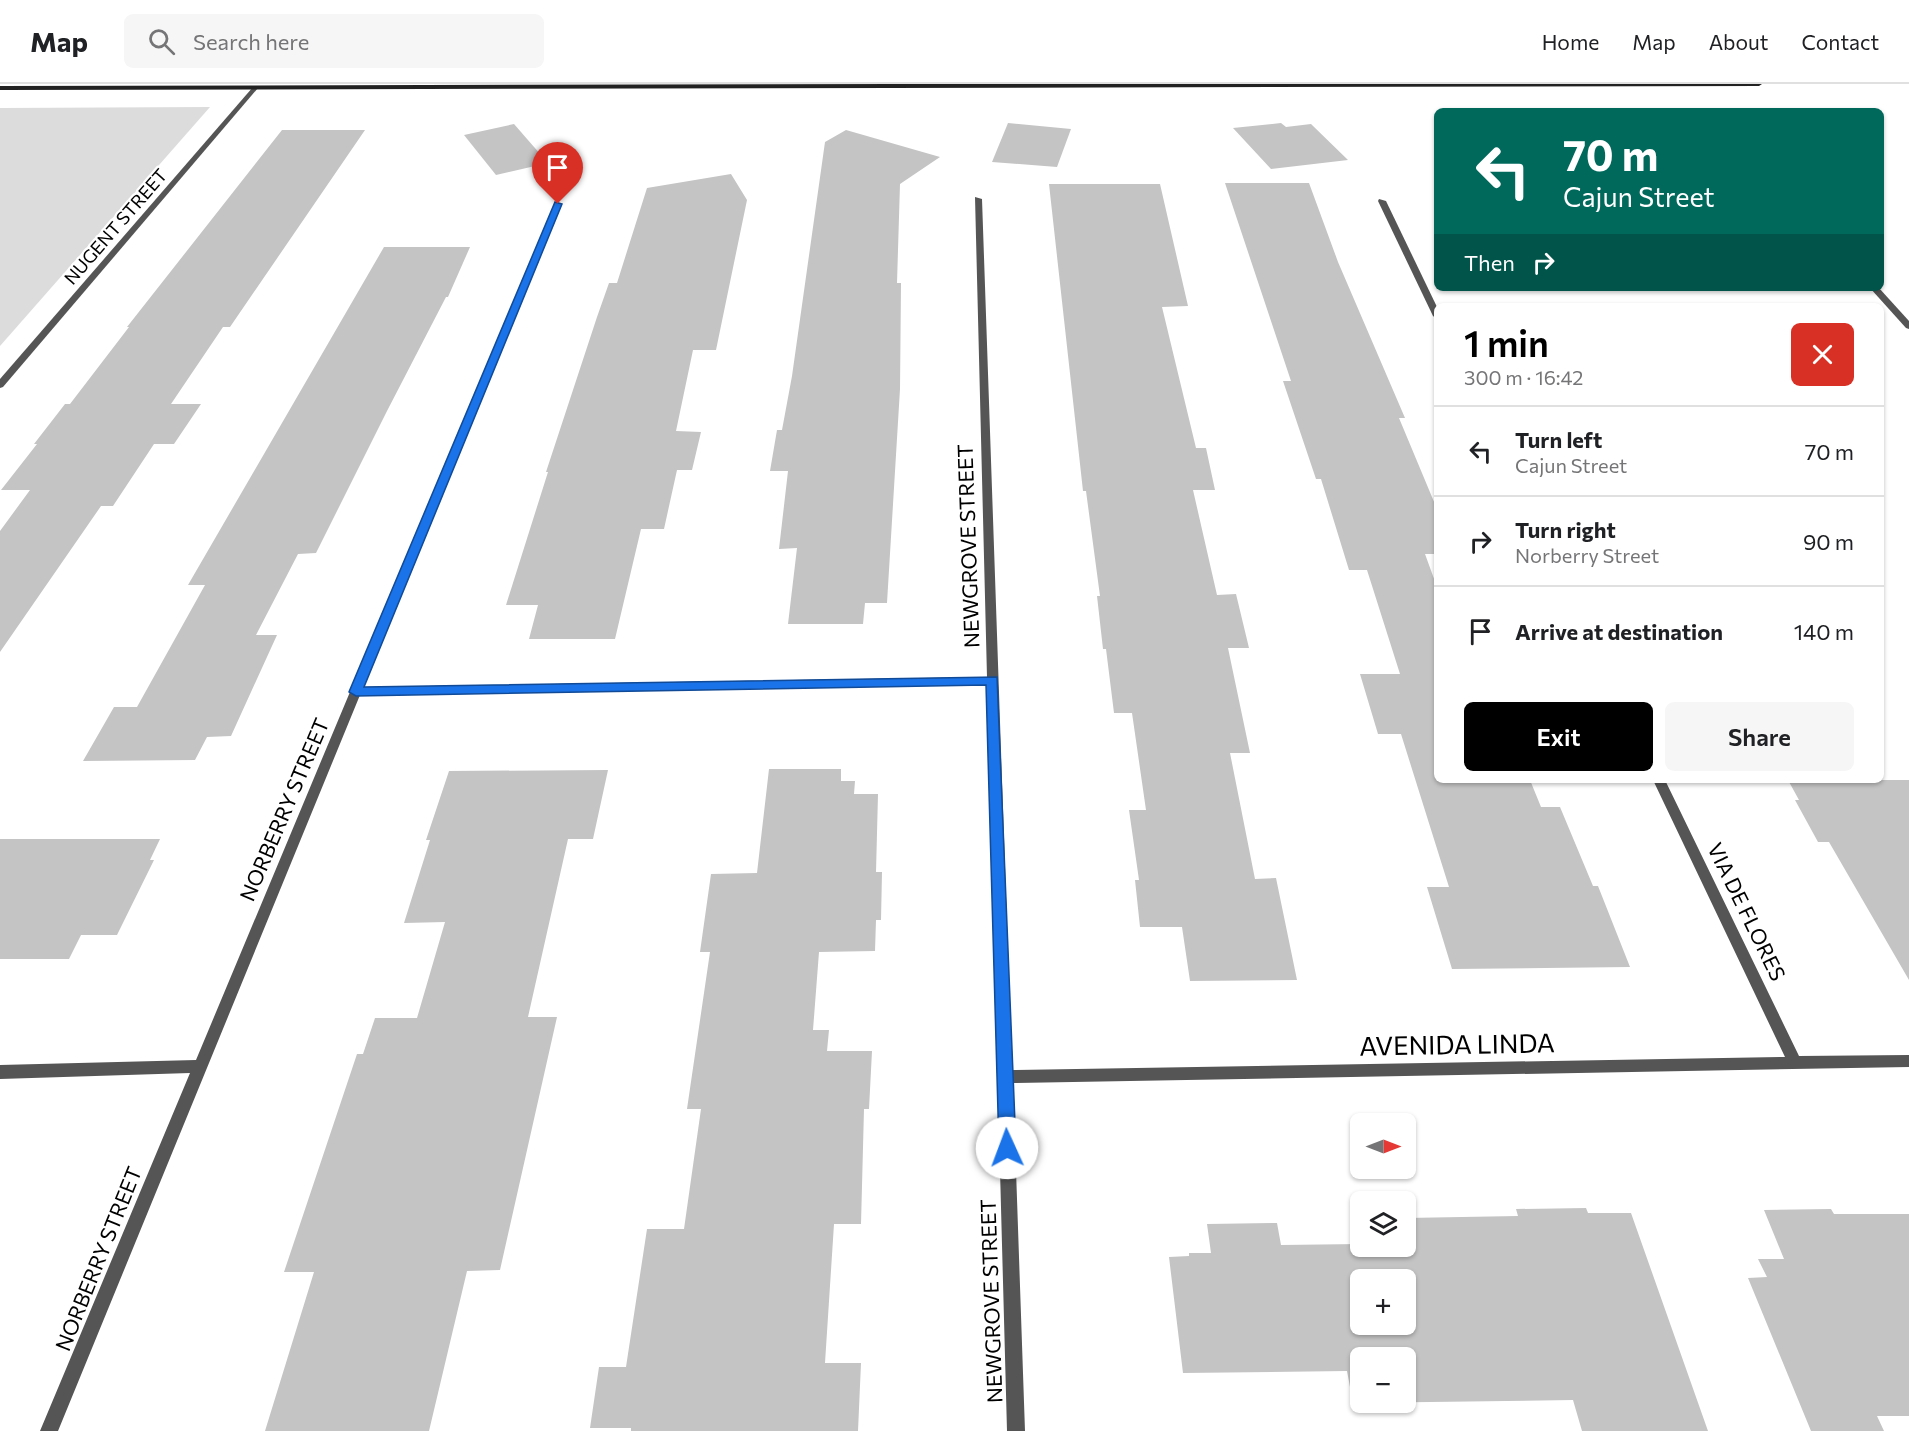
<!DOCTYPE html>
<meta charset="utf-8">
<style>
:root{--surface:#fff;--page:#f6f6f6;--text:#202124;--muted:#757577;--line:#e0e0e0;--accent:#000}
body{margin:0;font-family:Commissioner,sans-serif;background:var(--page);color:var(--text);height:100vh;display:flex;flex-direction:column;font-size:22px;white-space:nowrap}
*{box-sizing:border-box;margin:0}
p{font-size:20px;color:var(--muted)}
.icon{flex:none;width:33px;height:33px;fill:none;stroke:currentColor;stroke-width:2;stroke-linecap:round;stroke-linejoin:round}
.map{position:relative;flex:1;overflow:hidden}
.drawer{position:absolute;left:1434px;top:219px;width:450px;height:480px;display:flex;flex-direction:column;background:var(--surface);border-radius:9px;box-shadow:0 2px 4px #0004}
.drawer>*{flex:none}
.banner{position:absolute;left:1434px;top:24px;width:450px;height:183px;border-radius:9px;box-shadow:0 2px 4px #0004;background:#00695c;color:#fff;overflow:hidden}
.needle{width:39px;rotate:90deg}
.tools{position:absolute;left:1350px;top:1029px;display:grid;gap:12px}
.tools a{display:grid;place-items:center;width:66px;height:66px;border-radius:9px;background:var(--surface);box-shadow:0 2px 4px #0004;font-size:30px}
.pin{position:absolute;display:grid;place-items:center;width:51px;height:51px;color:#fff;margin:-62px -26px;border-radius:50% 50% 50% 0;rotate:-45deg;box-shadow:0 0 6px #0007}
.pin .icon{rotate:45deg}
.me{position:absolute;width:66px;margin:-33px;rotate:358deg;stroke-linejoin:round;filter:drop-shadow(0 0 4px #0008)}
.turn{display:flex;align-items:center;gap:21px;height:126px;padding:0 30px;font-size:27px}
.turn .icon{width:78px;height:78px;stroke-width:2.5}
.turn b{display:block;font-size:42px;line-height:51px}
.then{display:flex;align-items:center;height:57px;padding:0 30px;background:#0003;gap:12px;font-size:22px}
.round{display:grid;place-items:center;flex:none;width:63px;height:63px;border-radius:9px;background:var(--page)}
.summary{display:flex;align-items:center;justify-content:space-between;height:102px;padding:0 30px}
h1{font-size:36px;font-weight:600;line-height:45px;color:var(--accent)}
.action{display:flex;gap:12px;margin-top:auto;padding:12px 30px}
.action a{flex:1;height:69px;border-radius:9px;background:var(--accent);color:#fff;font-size:24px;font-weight:600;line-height:69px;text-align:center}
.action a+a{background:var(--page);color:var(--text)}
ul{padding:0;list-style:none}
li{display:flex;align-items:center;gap:18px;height:90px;padding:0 30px;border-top:2px solid var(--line)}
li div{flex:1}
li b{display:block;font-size:22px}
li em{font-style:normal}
header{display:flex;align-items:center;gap:36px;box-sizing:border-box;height:84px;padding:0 30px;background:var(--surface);border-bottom:2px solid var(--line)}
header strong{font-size:28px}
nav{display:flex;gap:33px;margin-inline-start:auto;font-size:21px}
.search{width:420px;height:54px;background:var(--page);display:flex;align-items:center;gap:15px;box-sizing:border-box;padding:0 21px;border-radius:9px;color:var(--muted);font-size:22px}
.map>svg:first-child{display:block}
</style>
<header>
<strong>Map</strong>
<div class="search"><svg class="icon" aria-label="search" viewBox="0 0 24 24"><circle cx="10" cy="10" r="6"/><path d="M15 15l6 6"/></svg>Search here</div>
<nav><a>Home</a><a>Map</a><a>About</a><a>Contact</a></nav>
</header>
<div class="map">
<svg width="1909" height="1347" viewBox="0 0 1909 1347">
<rect width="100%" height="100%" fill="#fff"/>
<polygon fill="#dcdcdc" points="210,23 0,262 0,24"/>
<g fill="#c4c4c4" fill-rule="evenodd">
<polygon points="1008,39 1071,45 1057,83 992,78"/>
<polygon points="1281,39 1286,43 1311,40 1348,76 1271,85 1233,44"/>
<polygon points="514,40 548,79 496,91 464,51"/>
<polygon points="282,46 365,46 230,243 223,243 171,320 201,320 174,360 154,360 113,422 101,422 0,568 0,447 30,406 1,406 37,360 34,360 65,320 70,320 129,243 127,243"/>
<polygon points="846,46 940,73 900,100 897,199 901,199 900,305 887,519 865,519 863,540 788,540 797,464 779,465 788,387 770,387 777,346 782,346 792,292 825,58"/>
<polygon points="731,90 747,116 716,266 693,266 676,347 701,348 692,386 677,386 664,445 641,445 615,555 529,555 538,521 506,521 548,388 546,388 597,233 609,199 617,199 647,104"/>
<polygon points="1225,99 1309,99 1338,178 1405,334 1399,334 1437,425 1437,470 1425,470 1437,503 1437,696 1530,696 1541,723 1560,723 1593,802 1598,802 1630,883 1452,885 1427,803 1449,803 1401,650 1378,650 1360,590 1400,590 1367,486 1349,486 1321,395 1316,395 1283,297 1291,297"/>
<polygon points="1049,100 1160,100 1188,222 1162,223 1196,364 1206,364 1215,406 1193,406 1217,511 1236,510 1249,564 1228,564 1250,669 1230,669 1255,795 1276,794 1297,896 1190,897 1182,843 1140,843 1135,796 1139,796 1129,726 1146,726 1132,629 1114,629 1106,565 1103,565 1097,512 1100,512 1086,407 1083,407"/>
<polygon points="384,163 470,163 448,213 446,213 387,327 316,469 298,470 256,551 277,551 231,652 207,653 195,676 83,677 114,623 137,623 205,501 188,501"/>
<polygon points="769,685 841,685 841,697 855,697 854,710 878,710 876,788 882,788 881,836 876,836 875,867 819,868 813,946 829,946 827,967 872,967 869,1025 864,1025 861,1140 834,1140 825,1279 861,1279 858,1347 631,1347 631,1344 590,1344 599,1283 626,1283 647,1145 684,1145 701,1025 687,1025 710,868 700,868 711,790 757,789"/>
<polygon points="608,686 593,755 568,755 528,933 557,933 500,1186 467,1187 429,1347 265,1347 314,1188 284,1188 357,970 363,970 375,934 417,934 445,838 404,839 430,756 426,756 449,687"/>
<polygon points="1788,696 1909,696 1909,896 1829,758 1818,758 1795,716 1799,716"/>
<polygon points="0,755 160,755 150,776 154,776 117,851 81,851 69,875 0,875"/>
<path d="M1586 1124 1588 1129H1631L1708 1347H1582L1573 1316 1353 1319 1347 1287 1183 1289 1169 1173 1189 1172V1169H1211L1207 1140 1277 1139 1281 1161 1360 1160V1162H1406V1134L1518 1132 1516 1125ZM1360 1196H1406V1240H1360ZM1360 1274H1406V1318H1360Z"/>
<polygon points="1831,1125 1834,1130 1909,1130 1909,1332 1877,1332 1884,1347 1811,1347 1748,1194 1767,1193 1758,1175 1784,1175 1764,1126"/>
</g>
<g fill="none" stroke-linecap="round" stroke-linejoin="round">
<g fill="#555" fill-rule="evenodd">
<polygon points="253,3 258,4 3,303 0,304 0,295"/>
<polygon points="975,113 982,115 1012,986 1785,973 1653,696 1665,696 1799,972 1909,971 1909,983 1013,999 1025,1347 1007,1347 987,601 360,611 58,1347 40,1347 190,989 0,995 0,981 196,976 555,118 562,120 363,603 987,593"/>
<polygon points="1379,115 1386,117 1437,223 1437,235 1433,232 1378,117"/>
<polygon points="1870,204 1879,204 1909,237 1909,245 1906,244"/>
</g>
<polygon fill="#222" fill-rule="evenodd" points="894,0 1762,0 1759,2 0,6 0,2"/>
</g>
<polygon fill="#1a73e8" stroke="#114b97" stroke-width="1.5" points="555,118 562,120 364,603 997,593 1016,1064 1013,1070 1007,1072 1001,1070 999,1064 986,601 356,612 349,608"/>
<g text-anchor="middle" stroke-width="4.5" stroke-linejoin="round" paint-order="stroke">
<g font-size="18" fill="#000" stroke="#fff">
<text transform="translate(116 143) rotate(-49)" y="6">NUGENT STREET</text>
</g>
<g font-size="21" fill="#000" stroke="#fff">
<text transform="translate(969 462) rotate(-92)" y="7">NEWGROVE STREET</text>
<text transform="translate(285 726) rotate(-67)" y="7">NORBERRY STREET</text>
<text transform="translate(1746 828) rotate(64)" y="7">VIA DE FLORES</text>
<text transform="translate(99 1175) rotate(-68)" y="7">NORBERRY STREET</text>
<text transform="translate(992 1217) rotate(-92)" y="7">NEWGROVE STREET</text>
</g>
<g font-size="26" fill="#000" stroke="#fff">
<text transform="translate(1457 961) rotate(-1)" y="9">AVENIDA LINDA</text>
</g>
</g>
</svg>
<div class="tools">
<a><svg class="needle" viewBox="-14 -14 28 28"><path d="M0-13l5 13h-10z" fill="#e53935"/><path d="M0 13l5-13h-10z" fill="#757577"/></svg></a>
<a><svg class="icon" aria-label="layers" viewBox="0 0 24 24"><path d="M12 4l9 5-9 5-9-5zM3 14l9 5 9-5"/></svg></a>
<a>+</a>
<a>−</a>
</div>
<div class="pin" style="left:558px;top:120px;background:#d93025"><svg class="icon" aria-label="arrive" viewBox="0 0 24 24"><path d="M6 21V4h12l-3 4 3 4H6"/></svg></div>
<svg class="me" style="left:1007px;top:1064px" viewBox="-20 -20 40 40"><circle r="19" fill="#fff"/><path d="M0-13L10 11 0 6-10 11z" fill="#1a73e8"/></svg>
<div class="banner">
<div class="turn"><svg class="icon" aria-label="left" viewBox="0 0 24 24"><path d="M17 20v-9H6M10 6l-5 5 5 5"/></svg><div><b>70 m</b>Cajun Street</div></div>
<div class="then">Then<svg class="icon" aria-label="right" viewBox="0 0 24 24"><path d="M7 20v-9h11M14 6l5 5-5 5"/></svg></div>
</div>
<section class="drawer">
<div class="summary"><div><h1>1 min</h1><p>300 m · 16:42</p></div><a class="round" style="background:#d93025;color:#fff"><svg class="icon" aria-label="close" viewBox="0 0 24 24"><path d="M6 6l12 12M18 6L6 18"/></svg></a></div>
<ul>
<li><svg class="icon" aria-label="left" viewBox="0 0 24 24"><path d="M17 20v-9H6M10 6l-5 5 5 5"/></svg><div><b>Turn left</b><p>Cajun Street</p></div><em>70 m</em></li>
<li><svg class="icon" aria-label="right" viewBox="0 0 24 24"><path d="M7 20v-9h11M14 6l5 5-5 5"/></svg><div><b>Turn right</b><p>Norberry Street</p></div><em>90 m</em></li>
<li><svg class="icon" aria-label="arrive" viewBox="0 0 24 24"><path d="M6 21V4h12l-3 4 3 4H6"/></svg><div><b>Arrive at destination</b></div><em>140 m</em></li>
</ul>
<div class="action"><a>Exit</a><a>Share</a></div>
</section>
</div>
